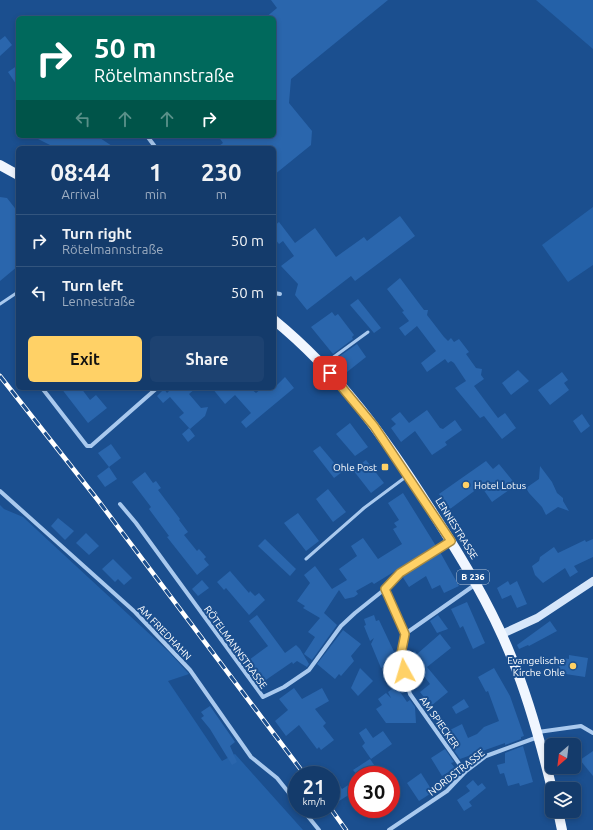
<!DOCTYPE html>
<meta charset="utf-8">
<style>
:root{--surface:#143b6b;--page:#1d4271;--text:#f1f3f6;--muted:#9dadc1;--line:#33557e;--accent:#ffd166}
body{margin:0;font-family:Ubuntu,sans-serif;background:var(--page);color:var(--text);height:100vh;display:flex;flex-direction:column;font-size:15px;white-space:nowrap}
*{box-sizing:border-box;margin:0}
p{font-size:13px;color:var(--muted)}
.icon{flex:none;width:22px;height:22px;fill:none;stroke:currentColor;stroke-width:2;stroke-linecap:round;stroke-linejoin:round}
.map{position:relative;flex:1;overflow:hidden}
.side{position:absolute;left:16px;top:146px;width:260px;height:244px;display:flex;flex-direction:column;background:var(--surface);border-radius:6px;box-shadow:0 2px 6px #0003,0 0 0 1px var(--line)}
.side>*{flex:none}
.hud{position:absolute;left:16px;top:16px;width:260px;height:122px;border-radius:6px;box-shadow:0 2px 6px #0003,0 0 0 1px var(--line);background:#00695c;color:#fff;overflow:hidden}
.needle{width:26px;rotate:208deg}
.controls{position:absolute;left:545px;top:738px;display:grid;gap:8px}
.controls a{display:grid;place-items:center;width:36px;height:36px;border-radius:6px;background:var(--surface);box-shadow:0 2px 6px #0003,0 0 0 1px var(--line);font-size:20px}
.speed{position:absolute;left:288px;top:766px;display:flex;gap:8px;font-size:20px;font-weight:700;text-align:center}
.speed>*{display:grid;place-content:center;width:52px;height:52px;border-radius:50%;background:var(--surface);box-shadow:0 2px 6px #0003,0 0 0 1px var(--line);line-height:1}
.speed small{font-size:10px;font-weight:400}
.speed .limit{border:6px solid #d22;background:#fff;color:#111}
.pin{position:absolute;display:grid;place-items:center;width:34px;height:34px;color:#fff;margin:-17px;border-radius:8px;box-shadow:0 2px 6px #0006}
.me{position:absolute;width:44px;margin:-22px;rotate:354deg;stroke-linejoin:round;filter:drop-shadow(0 0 3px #0008)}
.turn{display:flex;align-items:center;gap:14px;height:84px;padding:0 12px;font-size:18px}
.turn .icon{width:52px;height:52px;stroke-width:2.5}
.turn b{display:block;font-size:28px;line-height:34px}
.lanes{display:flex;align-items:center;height:38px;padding:0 12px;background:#0003;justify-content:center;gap:20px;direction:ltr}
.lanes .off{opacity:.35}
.eta{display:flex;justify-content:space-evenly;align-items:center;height:68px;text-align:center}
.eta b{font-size:24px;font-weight:700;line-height:28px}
.primary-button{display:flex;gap:8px;margin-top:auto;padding:8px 12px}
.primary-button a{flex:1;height:46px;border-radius:6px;background:var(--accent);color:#111;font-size:16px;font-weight:700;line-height:46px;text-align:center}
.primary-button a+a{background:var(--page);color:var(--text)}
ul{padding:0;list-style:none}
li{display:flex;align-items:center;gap:12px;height:52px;padding:0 12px;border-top:1px solid var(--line)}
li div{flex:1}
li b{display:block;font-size:15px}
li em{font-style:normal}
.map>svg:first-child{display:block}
</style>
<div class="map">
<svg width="593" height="830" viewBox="0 0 593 830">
<rect width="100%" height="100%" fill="#1b4f8f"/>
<g fill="#2461a8">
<polygon points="536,0 593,0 593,49"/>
<polygon points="593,207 593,265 568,282 542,245"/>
<polygon points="0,505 4,509 23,517 169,652 189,674 168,681 222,761 235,754 303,830 0,830"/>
</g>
<g fill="#2a66ad">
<polygon points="271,0 388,0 291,79 289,103 312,131 311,145 274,175 274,148 216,148 223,143 218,136 274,136 274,18 265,18 277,8"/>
<polygon points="5,36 12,45 0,56 0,40"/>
<polygon points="18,65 18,87 8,72"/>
<polygon points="32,136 97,136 115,148 56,148"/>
<polygon points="0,197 7,198 18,212 18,266 0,281"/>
<polygon points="400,216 415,236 355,281 351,276 307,310 295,295 298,284 281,266 294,256 283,241 279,244 274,238 274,226 279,222 295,243 315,228 336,257 364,237 367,241"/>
<polygon points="400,278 424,310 428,310 427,315 444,337 448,341 451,338 454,342 459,339 469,352 466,354 476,368 482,369 481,375 484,379 474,386 498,418 505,413 516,428 502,439 484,416 480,418 455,388 466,381 454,363 451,361 448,363 445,359 427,372 421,363 436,351 417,326 405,336 399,328 409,321 402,312 404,311 387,289"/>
<polygon points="358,299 381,328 374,333 350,305"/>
<polygon points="332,312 335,316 338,314 354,335 352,337 353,339 333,354 311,327"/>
<polygon points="357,344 366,357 347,372 337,358"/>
<polygon points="518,370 529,381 511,395 502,383"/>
<polygon points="562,372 568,380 564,383 569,390 550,405 538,390"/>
<polygon points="285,377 294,388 246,428 241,422 251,413 235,395 225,404 212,388 250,388 256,393 262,388 274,388"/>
<polygon points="61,388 81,388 90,400 96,395 107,408 88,423"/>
<polygon points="172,388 196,388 189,394 201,408 208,407 205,416 190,429 179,417 184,413 170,397 163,403 157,396 164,389 167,393"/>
<polygon points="427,410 440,428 443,429 455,420 462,430 445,442 447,445 432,455 415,431 401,442 391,428 396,424 391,419 400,412 409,423"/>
<polygon points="582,414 590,426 581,433 573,421"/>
<polygon points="350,423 368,447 355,456 336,434"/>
<polygon points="189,428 195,436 188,442 182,434"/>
<polygon points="111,444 121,458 109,467 98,453"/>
<polygon points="320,446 342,472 334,478 313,451"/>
<polygon points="366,460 384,483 371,493 353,470"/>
<polygon points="486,461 493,469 499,464 516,485 492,502 481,486 450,509 439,494"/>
<polygon points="540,466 552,482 557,493 563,498 563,501 569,511 558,507 546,515 542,507 529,493 526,488 539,479"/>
<polygon points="109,467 117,479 105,487 97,476"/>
<polygon points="145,472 153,483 156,481 161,488 158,490 180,519 179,520 188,532 184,535 197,551 199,549 206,557 204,559 209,565 197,575 167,537 169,536 149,509 151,507 132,482"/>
<polygon points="328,489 346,512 333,522 316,499"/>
<polygon points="403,493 436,546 374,584 372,582 356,591 358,594 354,597 345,599 339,590 324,613 337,625 312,660 304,654 315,637 308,632 320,618 303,608 305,606 297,601 310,583 304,575 315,566 332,589 347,580 339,569 357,556 351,546 363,538 378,559 402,544 393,529 397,527 394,523 399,520 388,503"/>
<polygon points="298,513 319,541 306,551 284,523"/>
<polygon points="58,518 74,531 65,540 51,526"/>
<polygon points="86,533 99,546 89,555 76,543"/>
<polygon points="265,539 296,569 290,576 258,546"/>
<polygon points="593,539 593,557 574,566 578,572 570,577 565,568 543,583 535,575 532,566 539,561 540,557 554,547 558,553 585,540 586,542"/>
<polygon points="440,552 459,586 444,593 440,585 432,589 426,576 409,587 402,576"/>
<polygon points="113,559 132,578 124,585 118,579 115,582 102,569"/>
<polygon points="230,571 249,593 250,591 255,596 259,593 265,600 249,615 226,588 224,590 217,582"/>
<polygon points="202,580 209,588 198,596 192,589"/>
<polygon points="508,581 510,585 517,581 527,604 517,608 511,595 502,599 497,588"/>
<polygon points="467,602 485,643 473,649 463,626 460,628 451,609"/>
<polygon points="257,615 285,653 296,645 300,649 309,664 307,667 297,661 293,664 292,662 260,684 245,663 268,646 249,621"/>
<polygon points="374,615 376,621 379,620 397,658 397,662 381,668 371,644 374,638 370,641 364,626 366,625 364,619"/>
<polygon points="438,615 448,629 437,633 430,621"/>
<polygon points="550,621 557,631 529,646 528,645 519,649 517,645"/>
<polygon points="343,630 361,644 351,656 354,661 341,676 339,674 335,679 317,664"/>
<polygon points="440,634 451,648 427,667 448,692 431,706 420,692 430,684 417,667 411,671 404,661 415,651 417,654"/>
<polygon points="569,655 588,658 585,677 559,673 559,661 562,658 569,659"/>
<polygon points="360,668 373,681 358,696 351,688"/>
<polygon points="494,668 510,696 524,736 521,737 521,739 505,745 505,743 460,759 451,746 452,745 446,732 462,724 468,738 477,734 484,727 499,721 488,691 486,692 478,677"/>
<polygon points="396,686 407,702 410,700 415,707 416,723 386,723 376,709 382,705 378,699 386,693 391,698 388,692"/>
<polygon points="294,688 302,699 322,688 329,701 315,709 326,723 323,726 334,740 321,750 319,747 317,749 299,725 286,736 275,721 288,710 279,699"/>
<polygon points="464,699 469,707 456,714 452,707"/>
<polygon points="210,706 235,742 230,746 237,762 232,765 210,729 201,718 204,716 201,712"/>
<polygon points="366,728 373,738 383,731 392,744 371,759 362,746 365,743 359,733"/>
<polygon points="523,746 533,782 520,786 519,783 508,786 504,773 500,774 497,765 505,763 505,753"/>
<polygon points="445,749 454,762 451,763 455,768 442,776 431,758"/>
<polygon points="593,751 593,776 580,760"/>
<polygon points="370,759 381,775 357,775 353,770"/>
<polygon points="421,773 433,792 419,801 407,783"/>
<polygon points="473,780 478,786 482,783 486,788 469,802 472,806 464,811 457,800 470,791 466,786"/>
<polygon points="337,781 342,789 350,784 355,791 331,806 331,784"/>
</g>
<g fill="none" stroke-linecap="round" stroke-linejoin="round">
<g stroke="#a9c9ee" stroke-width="3">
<polyline points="0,304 18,292"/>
<polyline points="324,364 368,332"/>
<polyline points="306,559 364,508 407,476"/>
</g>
<g stroke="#a9c9ee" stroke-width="4">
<polyline points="147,136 156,148"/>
<polyline points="274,293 280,294"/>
<polyline points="42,388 87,446 91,446 157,388"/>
<polyline points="0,491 135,612 190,670 251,757 277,778 297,803"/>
<polyline points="120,504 136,523 263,697 284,687 309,670 341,626 355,613 385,589 400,573 451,541"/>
<polyline points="385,589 405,634 400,659 410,694 465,772"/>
<polyline points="405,634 476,584"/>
<polyline points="538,732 581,726 593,733"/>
<polyline points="302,809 319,830"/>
<polyline points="389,830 447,791 465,772 486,756 538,737"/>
</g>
<polyline stroke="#d6e6fa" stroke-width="8" points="502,634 537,618 593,581"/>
<g stroke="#f0f6ff" stroke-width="10">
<polyline points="0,165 18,175"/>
<path d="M274 320C340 374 386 439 431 510 461 557 490 604 511 656 529 699 541 744 552 789"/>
<polyline points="558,811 562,830"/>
</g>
<g stroke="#fff" stroke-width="4.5">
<g id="rail">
<polyline points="0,376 97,499 305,775"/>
<polyline points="331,809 346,830"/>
</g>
</g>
<use href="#rail" stroke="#1b4f8f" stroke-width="3" stroke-dasharray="9" stroke-linecap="butt"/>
</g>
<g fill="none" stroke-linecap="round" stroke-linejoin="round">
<g stroke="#a68842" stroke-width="10">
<polyline id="route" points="330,373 374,426 451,541 400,573 385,589 405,634 400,659 404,671"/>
</g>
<use href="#route" stroke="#ffd166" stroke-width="7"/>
</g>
<g fill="#ffd166" stroke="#1b4f8f" stroke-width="1.5">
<rect x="381" y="463" width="8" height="8" rx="2"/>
<circle cx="466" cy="485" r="4"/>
<circle cx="573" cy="666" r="4"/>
</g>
<g text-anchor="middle" stroke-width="4" stroke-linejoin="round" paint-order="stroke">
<rect fill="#1b4f8f" stroke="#bbcadd" stroke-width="1" x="457" y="570" width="32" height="14" rx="3"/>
<g font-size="9" font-weight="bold" fill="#fff">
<text x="473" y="580">B 236</text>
</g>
<g font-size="10" fill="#fff" stroke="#1b4f8f" text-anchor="end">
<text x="377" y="471">Ohle Post</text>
<text x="474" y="489" text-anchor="start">Hotel Lotus</text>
<text x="565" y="664">Evangelische<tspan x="565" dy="12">Kirche Ohle</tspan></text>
</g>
<g font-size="10" fill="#fff" stroke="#1b4f8f">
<text transform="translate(457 528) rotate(58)" y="4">LENNESTRASSE</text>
<text transform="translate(165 632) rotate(46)" y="4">AM FRIEDHAHN</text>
<text transform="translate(236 647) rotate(54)" y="4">RÖTELMANNSTRASSE</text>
<text transform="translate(440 722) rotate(55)" y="4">AM SPIECKER</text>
<text transform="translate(456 772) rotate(-38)" y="4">NORDSTRASSE</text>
</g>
</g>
</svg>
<div class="controls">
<a><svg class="needle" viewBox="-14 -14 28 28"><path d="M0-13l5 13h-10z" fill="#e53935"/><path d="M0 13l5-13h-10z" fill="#9dadc1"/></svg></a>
<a><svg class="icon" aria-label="layers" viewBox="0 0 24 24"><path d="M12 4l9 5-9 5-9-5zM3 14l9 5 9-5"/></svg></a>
</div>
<div class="speed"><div>21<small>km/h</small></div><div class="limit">30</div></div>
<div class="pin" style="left:330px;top:373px;background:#d93025"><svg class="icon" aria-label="arrive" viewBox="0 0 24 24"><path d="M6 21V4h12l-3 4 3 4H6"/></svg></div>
<svg class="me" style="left:404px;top:671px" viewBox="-20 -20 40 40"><circle r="19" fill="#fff"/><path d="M0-13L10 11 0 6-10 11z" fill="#ffd166"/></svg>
<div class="hud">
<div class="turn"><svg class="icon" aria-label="right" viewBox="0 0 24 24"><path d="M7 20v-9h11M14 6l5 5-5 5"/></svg><div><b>50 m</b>Rötelmannstraße</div></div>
<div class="lanes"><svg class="icon off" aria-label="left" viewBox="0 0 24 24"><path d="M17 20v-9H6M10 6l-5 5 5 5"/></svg><svg class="icon off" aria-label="ahead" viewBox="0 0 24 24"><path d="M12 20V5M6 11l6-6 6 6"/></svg><svg class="icon off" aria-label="ahead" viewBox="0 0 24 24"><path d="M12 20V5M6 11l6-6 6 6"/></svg><svg class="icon" aria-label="right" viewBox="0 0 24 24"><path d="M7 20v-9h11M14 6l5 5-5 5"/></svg></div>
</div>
<section class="side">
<div class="eta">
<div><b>08:44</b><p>Arrival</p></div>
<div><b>1</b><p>min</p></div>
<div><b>230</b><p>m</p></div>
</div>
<ul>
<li><svg class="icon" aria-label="right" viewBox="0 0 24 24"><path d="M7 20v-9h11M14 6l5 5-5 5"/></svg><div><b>Turn right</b><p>Rötelmannstraße</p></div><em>50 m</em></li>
<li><svg class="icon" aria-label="left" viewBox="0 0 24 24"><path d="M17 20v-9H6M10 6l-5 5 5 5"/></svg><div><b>Turn left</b><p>Lennestraße</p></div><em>50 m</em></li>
</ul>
<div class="primary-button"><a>Exit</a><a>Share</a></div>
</section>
</div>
